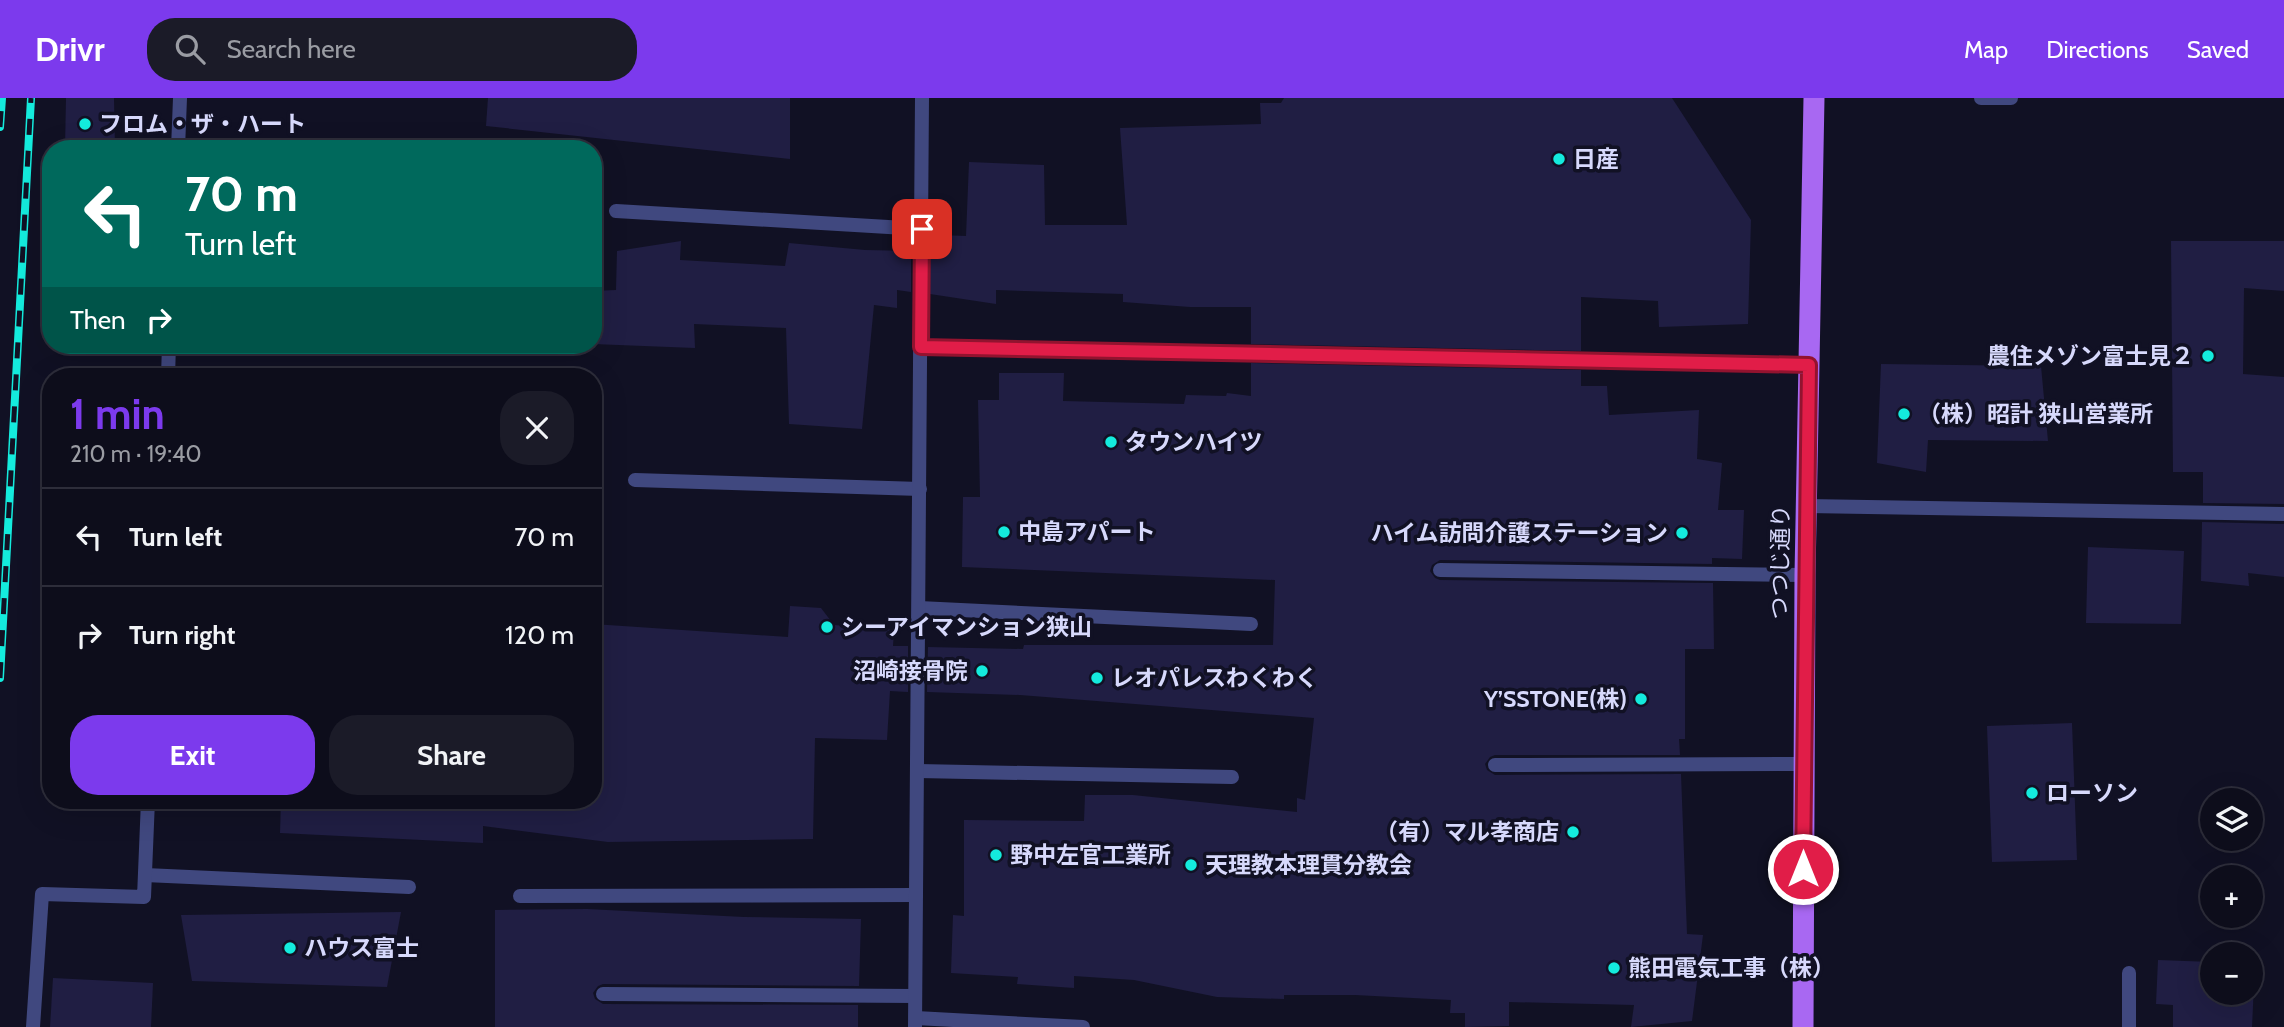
<!DOCTYPE html>
<meta charset="utf-8">
<style>
:root{--surface:#0d0d1b;--page:#1b1b28;--text:#f1f3f6;--muted:#9a9ca3;--line:#2d2d3a;--accent:#7c3aed}
body{margin:0;font-family:Cabin,"Noto Sans JP",sans-serif;background:var(--page);color:var(--text);height:100vh;display:flex;flex-direction:column;font-size:26px;white-space:nowrap}
*{box-sizing:border-box;margin:0}
p{font-size:23px;color:var(--muted)}
.icon{flex:none;width:38px;height:38px;fill:none;stroke:currentColor;stroke-width:2;stroke-linecap:round;stroke-linejoin:round}
.map{position:relative;flex:1;overflow:hidden}
.side{position:absolute;left:42px;top:270px;width:560px;height:441px;display:flex;flex-direction:column;background:var(--surface);border-radius:28px;box-shadow:0 7px 28px #0002,0 0 0 2px var(--line)}
.side>*{flex:none}
.top-card{position:absolute;left:42px;top:42px;width:560px;height:214px;border-radius:28px;box-shadow:0 7px 28px #0002,0 0 0 2px var(--line);background:#00695c;color:#fff;overflow:hidden}
.tools{position:absolute;left:2200px;top:690px;display:grid;gap:14px}
.tools a{display:grid;place-items:center;width:63px;height:63px;border-radius:50%;background:var(--surface);box-shadow:0 7px 28px #0002,0 0 0 2px var(--line);font-size:35px}
.pin{position:absolute;display:grid;place-items:center;width:60px;height:60px;color:#fff;margin:-30px;border-radius:14px;box-shadow:0 4px 10px #0006}
.me{position:absolute;width:77px;margin:-38px;rotate:0deg;stroke-linejoin:round;filter:drop-shadow(0 0 5px #0008)}
.turn{display:flex;align-items:center;gap:24px;height:147px;padding:0 28px;font-size:32px}
.turn .icon{width:91px;height:91px;stroke-width:2.5}
.turn b{display:block;font-size:49px;line-height:60px}
.then{display:flex;align-items:center;height:66px;padding:0 28px;background:#0003;gap:14px;font-size:26px}
.round{display:grid;place-items:center;flex:none;width:74px;height:74px;border-radius:28px;background:var(--page)}
.summary{display:flex;align-items:center;justify-content:space-between;height:119px;padding:0 28px}
h1{font-size:42px;font-weight:800;line-height:52px;color:var(--accent)}
.cta{display:flex;gap:14px;margin-top:auto;padding:14px 28px}
.cta a{flex:1;height:80px;border-radius:28px;background:var(--accent);color:#fff;font-size:28px;font-weight:800;line-height:80px;text-align:center}
.cta a+a{background:var(--page);color:var(--text)}
ul{padding:0;list-style:none}
li{display:flex;align-items:center;gap:21px;height:98px;padding:0 28px;border-top:2px solid var(--line)}
li div{flex:1}
li b{display:block;font-size:26px}
li em{font-style:normal}
header{display:flex;align-items:center;gap:42px;box-sizing:border-box;height:98px;padding:0 35px;background:var(--accent);color:#fff}
header strong{font-size:33px}
nav{display:flex;gap:38px;margin-inline-start:auto;font-size:24px}
.search{width:490px;height:63px;background:var(--page);display:flex;align-items:center;gap:18px;box-sizing:border-box;padding:0 24px;border-radius:28px;color:var(--muted);font-size:26px}
.map>svg:first-child{display:block}
</style>
<header>
<strong>Drivr</strong>
<div class="search"><svg class="icon" aria-label="search" viewBox="0 0 24 24"><circle cx="10" cy="10" r="6"/><path d="M15 15l6 6"/></svg>Search here</div>
<nav><a>Map</a><a>Directions</a><a>Saved</a></nav>
</header>
<div class="map">
<svg width="2284" height="929" viewBox="0 0 2284 929">
<rect width="100%" height="100%" fill="#111124"/>
<g fill="#201e43">
<polygon points="66,0 114,0 115,51 65,51"/>
<polygon points="488,0 790,0 790,61 486,28"/>
<polygon points="1284,0 1672,0 1751,122 1748,226 1659,229 1658,203 1581,199 1581,253 1251,246 1251,209 1190,209 1123,204 1123,196 996,192 996,206 930,196 930,153 940,153 941,137 966,138 969,64 1044,67 1045,127 1127,127 1120,30 1261,26 1260,5 1281,5"/>
<polygon points="681,143 680,162 785,168 789,145 865,152 911,153 911,194 897,192 897,210 874,207 862,331 789,326 786,230 694,226 695,250 593,246 593,193 616,192 617,153"/>
<polygon points="2171,143 2284,143 2284,193 2244,190 2243,276 2284,279 2284,406 2203,405 2203,374 2173,374"/>
<polygon points="1251,265 1581,272 1581,288 1607,288 1609,317 1699,312 1697,361 1722,365 1718,412 1744,412 1742,461 1712,460 1712,466 1440,462 1432,467 1430,473 1435,480 1440,482 1713,485 1714,551 1685,551 1685,641 1679,641 1680,657 1495,657 1490,659 1485,666 1487,672 1495,677 1681,676 1687,836 1703,837 1692,923 1631,929 1634,907 1509,904 1509,928 1465,929 1465,915 1450,915 1451,902 1355,897 1284,897 1284,901 1217,899 1134,882 1074,878 1074,890 1017,886 1018,879 951,875 953,817 964,818 964,722 1084,723 1085,697 1133,697 1297,714 1297,700 1305,702 1314,620 1020,597 927,594 928,549 1023,551 1024,547 1273,547 1275,482 962,469 963,399 980,399 978,302 999,302 999,275 1064,275 1063,303 1184,306 1186,297 1226,298 1227,295 1251,298"/>
<polygon points="1881,266 2041,268 2048,343 1928,342 1926,374 1877,365"/>
<polygon points="2202,424 2284,426 2284,479 2248,475 2249,488 2201,483"/>
<polygon points="2088,449 2184,453 2181,526 2086,525"/>
<polygon points="790,508 821,510 834,527 894,532 893,548 908,548 908,594 890,593 887,642 815,640 813,741 608,744 483,728 483,745 280,735 281,702 593,702 593,526 788,539"/>
<polygon points="2072,625 2077,762 1992,764 1987,628"/>
<polygon points="587,811 744,819 861,821 859,888 603,886 598,888 593,895 595,901 603,906 858,907 858,929 495,929 495,812"/>
<polygon points="401,814 387,889 192,883 181,817"/>
<polygon points="2158,862 2212,864 2212,894 2250,894 2250,865 2255,865 2252,929 2173,929 2173,907 2156,906"/>
<polygon points="53,880 153,885 151,929 50,929"/>
</g>
<g fill="none" stroke-linecap="round" stroke-linejoin="round">
<g stroke="#40487f" stroke-width="14">
<polyline points="1981,0 2011,0"/>
<polyline points="616,113 922,131"/>
<polyline points="635,382 920,391"/>
<polyline points="1440,472 1805,477"/>
<polyline points="919,510 1251,526"/>
<polyline points="1495,667 1803,666"/>
<polyline points="918,673 1232,679"/>
<polyline points="145,777 409,789"/>
<polyline points="520,798 916,797"/>
<polyline points="603,896 915,898"/>
<polyline points="916,920 1083,929"/>
<polyline points="2129,929 2129,875"/>
</g>
<g stroke="#40487f" stroke-width="14">
<polyline points="178,51 180,0"/>
<polyline points="921,249 1809,267"/>
<polyline points="168,278 169,247"/>
<polyline points="1807,408 2284,416"/>
<polyline points="33,929 42,796 144,799 148,702"/>
<polyline points="915,929 922,0"/>
</g>
<polyline stroke="#a868f2" stroke-width="21" points="1803,929 1805,477 1814,0"/>
<g stroke="#14ebdd" stroke-width="8">
<g id="rail">
<polyline points="0,29 2,0"/>
<polyline points="0,580 31,0"/>
</g>
</g>
<use href="#rail" stroke="#111124" stroke-width="5" stroke-dasharray="16" stroke-linecap="butt"/>
</g>
<g fill="none" stroke-linecap="round" stroke-linejoin="round">
<g stroke="#92132f" stroke-width="18">
<polyline id="route" points="922,131 921,249 1809,267 1803,771"/>
</g>
<use href="#route" stroke="#e11d48" stroke-width="12"/>
</g>
<g fill="#14ebdd" stroke="#111124" stroke-width="2.5">
<circle cx="85" cy="26" r="7"/>
<circle cx="1559" cy="61" r="7"/>
<circle cx="2208" cy="258" r="7"/>
<circle cx="1904" cy="316" r="7"/>
<circle cx="1111" cy="344" r="7"/>
<circle cx="1004" cy="434" r="7"/>
<circle cx="1682" cy="435" r="7"/>
<circle cx="827" cy="529" r="7"/>
<circle cx="982" cy="573" r="7"/>
<circle cx="1097" cy="580" r="7"/>
<circle cx="1641" cy="601" r="7"/>
<circle cx="2032" cy="695" r="7"/>
<circle cx="1573" cy="734" r="7"/>
<circle cx="996" cy="757" r="7"/>
<circle cx="1191" cy="767" r="7"/>
<circle cx="290" cy="850" r="7"/>
<circle cx="1614" cy="870" r="7"/>
</g>
<g text-anchor="middle" stroke-width="7" stroke-linejoin="round" paint-order="stroke">
<g font-size="23" font-weight="bold" fill="#d7d9fc" stroke="#111124" text-anchor="start">
<text x="99" y="34">フロム・ザ・ハート</text>
<text x="1573" y="69">日産</text>
<text x="2194" y="266" text-anchor="end">農住メゾン富士見２</text>
<text x="1918" y="324">（株）昭計 狭山営業所</text>
<text x="1125" y="352">タウンハイツ</text>
<text x="1018" y="442">中島アパート</text>
<text x="1668" y="443" text-anchor="end">ハイム訪問介護ステーション</text>
<text x="841" y="537">シーアイマンション狭山</text>
<text x="968" y="581" text-anchor="end">沼崎接骨院</text>
<text x="1111" y="588">レオパレスわくわく</text>
<text x="1627" y="609" text-anchor="end">Y’SSTONE(株)</text>
<text x="2046" y="703">ローソン</text>
<text x="1559" y="742" text-anchor="end">（有）マル孝商店</text>
<text x="1010" y="765">野中左官工業所</text>
<text x="1205" y="775">天理教本理貫分教会</text>
<text x="304" y="858">ハウス富士</text>
<text x="1628" y="878">熊田電気工事（株）</text>
</g>
<g font-size="23" fill="#d7d9fc" stroke="#111124">
<text transform="translate(1780 464) rotate(-89)" y="8">つつじ通り</text>
</g>
</g>
</svg>
<div class="tools">
<a><svg class="icon" aria-label="layers" viewBox="0 0 24 24"><path d="M12 4l9 5-9 5-9-5zM3 14l9 5 9-5"/></svg></a>
<a>+</a>
<a>−</a>
</div>
<div class="pin" style="left:922px;top:131px;background:#d93025"><svg class="icon" aria-label="arrive" viewBox="0 0 24 24"><path d="M6 21V4h12l-3 4 3 4H6"/></svg></div>
<svg class="me" style="left:1803px;top:771px" viewBox="-20 -20 40 40"><circle r="17" fill="#e11d48" stroke="#fff" stroke-width="3"/><path d="M0-11L8 9 0 5-8 9z" fill="#fff"/></svg>
<div class="top-card">
<div class="turn"><svg class="icon" aria-label="left" viewBox="0 0 24 24"><path d="M17 20v-9H6M10 6l-5 5 5 5"/></svg><div><b>70 m</b>Turn left</div></div>
<div class="then">Then<svg class="icon" aria-label="right" viewBox="0 0 24 24"><path d="M7 20v-9h11M14 6l5 5-5 5"/></svg></div>
</div>
<section class="side">
<div class="summary"><div><h1>1 min</h1><p>210 m · 19:40</p></div><a class="round"><svg class="icon" aria-label="close" viewBox="0 0 24 24"><path d="M6 6l12 12M18 6L6 18"/></svg></a></div>
<ul>
<li><svg class="icon" aria-label="left" viewBox="0 0 24 24"><path d="M17 20v-9H6M10 6l-5 5 5 5"/></svg><div><b>Turn left</b></div><em>70 m</em></li>
<li><svg class="icon" aria-label="right" viewBox="0 0 24 24"><path d="M7 20v-9h11M14 6l5 5-5 5"/></svg><div><b>Turn right</b></div><em>120 m</em></li>
</ul>
<div class="cta"><a>Exit</a><a>Share</a></div>
</section>
</div>
